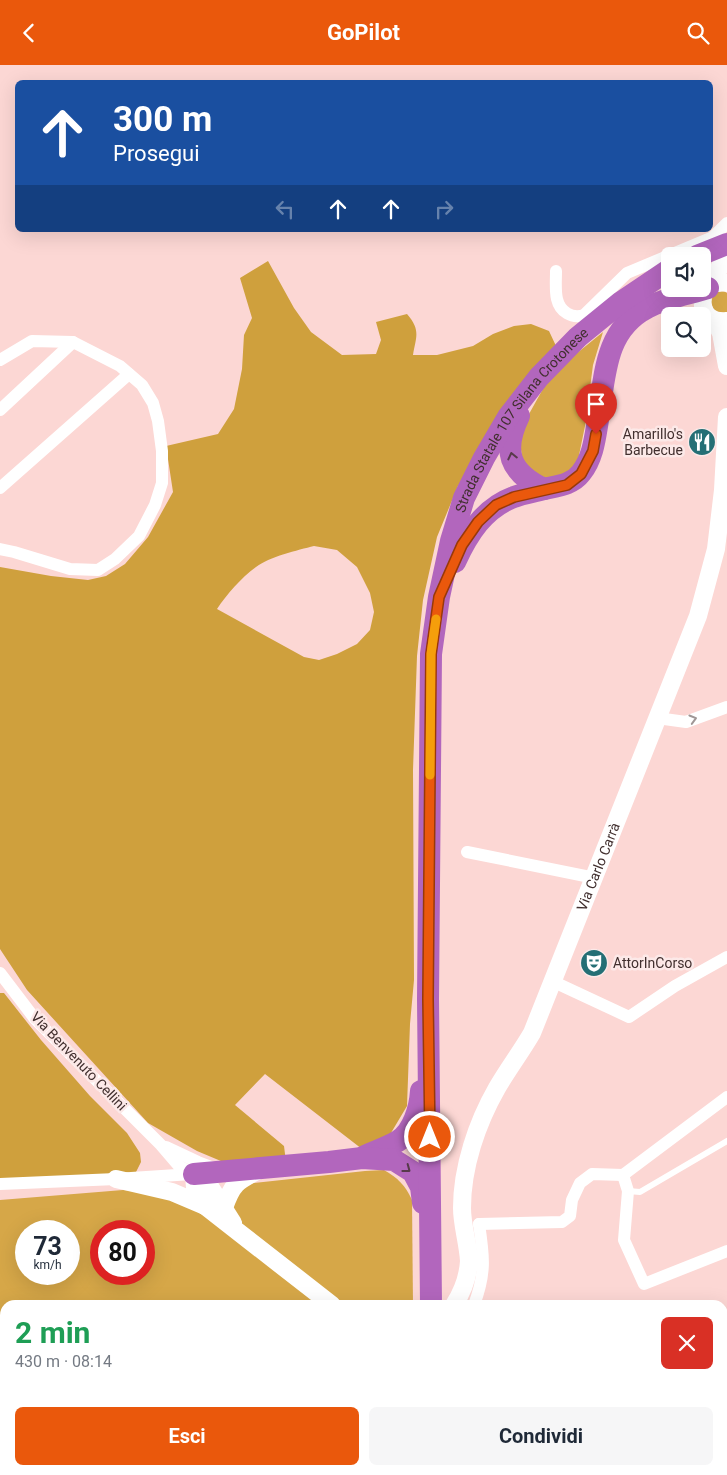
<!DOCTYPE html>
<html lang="it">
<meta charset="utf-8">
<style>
:root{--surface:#fff;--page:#f6f6f7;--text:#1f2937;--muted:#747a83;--accent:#ea580c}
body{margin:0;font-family:Roboto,sans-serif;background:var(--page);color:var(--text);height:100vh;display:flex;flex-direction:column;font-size:19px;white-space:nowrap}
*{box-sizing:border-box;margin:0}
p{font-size:16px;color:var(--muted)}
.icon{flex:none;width:28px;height:28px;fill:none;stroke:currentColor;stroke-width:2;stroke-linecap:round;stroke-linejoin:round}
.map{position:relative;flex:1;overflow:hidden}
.drawer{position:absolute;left:0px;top:1235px;width:728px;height:175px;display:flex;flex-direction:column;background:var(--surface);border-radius:15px 15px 0 0;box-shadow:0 5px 20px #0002}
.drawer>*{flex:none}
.hud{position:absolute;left:15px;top:15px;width:698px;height:152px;border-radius:8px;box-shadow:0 5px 20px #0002;background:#1a4fa0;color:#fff;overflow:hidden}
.buttons{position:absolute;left:661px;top:182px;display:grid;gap:10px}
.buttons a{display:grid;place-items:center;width:50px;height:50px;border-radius:8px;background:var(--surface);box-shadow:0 5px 20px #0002;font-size:25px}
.speed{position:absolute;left:15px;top:1155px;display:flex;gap:10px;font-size:25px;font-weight:700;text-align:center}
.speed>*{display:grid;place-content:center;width:65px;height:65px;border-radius:50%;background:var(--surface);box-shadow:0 5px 20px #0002;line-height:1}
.speed small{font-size:12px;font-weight:400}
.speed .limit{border:8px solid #d22;background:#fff;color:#111}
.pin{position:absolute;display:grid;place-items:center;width:42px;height:42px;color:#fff;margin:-51px -21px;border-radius:50% 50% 50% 0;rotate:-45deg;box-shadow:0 0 5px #0007}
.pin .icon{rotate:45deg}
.me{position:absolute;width:55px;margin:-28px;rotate:0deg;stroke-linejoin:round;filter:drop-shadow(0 0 4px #0008)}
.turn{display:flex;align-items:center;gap:18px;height:105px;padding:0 15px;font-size:22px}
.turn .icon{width:65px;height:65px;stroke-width:2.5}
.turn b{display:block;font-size:35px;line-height:42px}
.lanes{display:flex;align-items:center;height:48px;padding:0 15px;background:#0003;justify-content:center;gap:25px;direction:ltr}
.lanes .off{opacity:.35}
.round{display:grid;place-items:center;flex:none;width:52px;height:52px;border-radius:8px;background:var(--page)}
.head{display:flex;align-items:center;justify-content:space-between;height:85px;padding:0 15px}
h1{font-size:30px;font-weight:700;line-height:38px;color:#1e9e55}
.action{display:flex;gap:10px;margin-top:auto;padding:10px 15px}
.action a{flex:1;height:58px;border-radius:8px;background:var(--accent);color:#fff;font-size:20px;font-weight:700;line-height:58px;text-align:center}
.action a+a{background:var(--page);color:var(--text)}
header{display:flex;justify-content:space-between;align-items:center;height:65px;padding:0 15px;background:var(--accent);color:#fff;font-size:22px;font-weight:700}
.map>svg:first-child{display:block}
</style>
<header><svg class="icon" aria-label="back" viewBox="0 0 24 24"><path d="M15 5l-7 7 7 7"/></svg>GoPilot<svg class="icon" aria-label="search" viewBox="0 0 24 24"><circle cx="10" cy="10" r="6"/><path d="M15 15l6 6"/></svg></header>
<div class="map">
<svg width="727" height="1410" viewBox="0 0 727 1410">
<rect width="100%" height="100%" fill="#fcd7d4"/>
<g fill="#d6a748" fill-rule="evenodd">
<polygon points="724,226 727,228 727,247 725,248 714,246 710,235 717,227"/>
<polygon points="603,267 593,300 585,361 577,400 554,417 523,402 519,367 544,322 555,306"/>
<path d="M384 1105C398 1113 405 1120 412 1135L413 1240H341L243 1166 231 1146C234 1130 237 1124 253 1118L365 1106Z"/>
<path d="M123 1125 161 1128 193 1141 324 1240H5V1372H0V1135ZM26 1166H69V1209H26ZM101 1166H144V1209H101Z"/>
<polygon points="414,1405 674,1405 673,1410 412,1410"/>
</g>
<g fill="#cfa03d" fill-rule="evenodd">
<path d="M268 196 294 243 311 267 342 290 376 289 381 275 376 257 407 249C421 265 416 272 413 290H437L473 281 493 269 514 261 531 259 549 266 556 281 458 421 437 472 423 535 417 591 413 705 414 915 410 959 407 1041 388 1073 362 1084 265 1009 235 1040 284 1081 286 1097 228 1099 197 1086 148 1058 27 925 0 884V502L51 511 88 515 106 511 125 499 148 472 173 427 166 381 218 369 234 344 242 304 244 270 252 253 240 213ZM314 481 337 485 357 502 370 528 374 547 370 565 357 579 337 589 319 595 304 592 217 544C227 529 241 513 256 502 269 492 298 485 314 481Z"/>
<polygon points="0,928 4,928 41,975 90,1031 127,1068 140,1088 141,1097 136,1107 128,1109 0,1114"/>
</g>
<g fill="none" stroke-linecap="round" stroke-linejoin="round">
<polyline stroke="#fff" stroke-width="6" points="628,1126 640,1127 727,1076"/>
<g stroke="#fff" stroke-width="12">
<path d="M556 206C556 215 555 226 557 234 560 247 572 254 584 250L627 208 713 172 727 158"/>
<polyline points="0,295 32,276 73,277 120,301 142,320 153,338 158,356 162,386 162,418 155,440 139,471 115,494 98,505 70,504 14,487 0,484"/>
<polyline points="0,345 73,277"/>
<polyline points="0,423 129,309"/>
<polyline points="657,653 686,657 727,642"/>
<polyline points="467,787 595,813"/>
<polyline points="0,908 35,954 161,1080 179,1101 194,1109"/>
<polyline points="554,917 629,952 675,921 727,892"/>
<polyline points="166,1082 198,1097 214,1103"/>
<polyline points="623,1110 628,1126 624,1175 644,1219 727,1186"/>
<polyline points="0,1119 116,1114 192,1109"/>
<polyline points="479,1159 562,1157 570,1151 572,1135 580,1118 592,1109 623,1110 727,1032"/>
<path d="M474 1240C486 1208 484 1192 479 1159"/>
<polyline points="722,1284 727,1284"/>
</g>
<g stroke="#fff" stroke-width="18">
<path d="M727 218C695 212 694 261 727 256"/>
<polyline points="713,219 727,183"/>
<polyline points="714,255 721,268 727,301"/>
<polyline points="194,1109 195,1123 205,1141 332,1240"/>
<polyline points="194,1109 209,1120 233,1158"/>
<polyline points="116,1114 172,1127 205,1141"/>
<path d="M224 1143C232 1119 237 1116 259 1105"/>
<path id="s1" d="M454 1240C463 1226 468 1213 469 1196 468 1178 462 1160 462 1143 462 1102 477 1058 497 1023 508 1004 521 987 532 968L698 551 716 484 723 425 727 352"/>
</g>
<g stroke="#b266bd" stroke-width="22">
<polyline points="697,191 727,179"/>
<path d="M519 351C502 386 509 407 544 424"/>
<path d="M455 497C468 469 484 443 514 432 524 428 534 427 544 424 557 421 572 420 581 408 593 393 595 373 598 355 605 312 604 265 647 243 665 233 689 229 708 223"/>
<path d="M365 1091C376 1086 388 1082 398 1076 413 1067 420 1043 421 1026"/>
<polyline points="194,1109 329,1097 362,1093 394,1095 413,1107 421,1122 423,1138"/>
<path id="s2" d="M431 1240 428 934 431 589 439 532 451 476 464 433 484 393 508 352 539 312 578 272 621 237 670 204"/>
<polyline points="722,1316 727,1315"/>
<polyline points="722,1337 727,1336"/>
<polyline points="0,1388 5,1387"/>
<polyline points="0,1410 44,1405"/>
<polyline points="394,1410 395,1405"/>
</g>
</g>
<defs><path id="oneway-chevron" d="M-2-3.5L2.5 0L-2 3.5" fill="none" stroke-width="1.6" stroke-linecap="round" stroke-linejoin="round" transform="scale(1.25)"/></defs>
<g stroke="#583a4b">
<use href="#oneway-chevron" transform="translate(512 391) rotate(-103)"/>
<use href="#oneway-chevron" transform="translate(407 1104) rotate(37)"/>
</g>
<use stroke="#a09796" href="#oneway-chevron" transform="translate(693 654) rotate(-16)"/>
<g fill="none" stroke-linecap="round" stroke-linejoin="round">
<g stroke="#983908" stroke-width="12">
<polyline id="route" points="430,1072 428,934 431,589 439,532 462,480 478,457 496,440 514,432 567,420 581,409 593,386 596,369"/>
</g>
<use href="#route" stroke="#ea580c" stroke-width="9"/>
<polyline stroke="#f59e0b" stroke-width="9" points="430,710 431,589 436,554"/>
</g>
<defs>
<g id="restaurant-disc" transform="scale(1.4375)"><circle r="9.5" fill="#256f75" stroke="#fce9e8"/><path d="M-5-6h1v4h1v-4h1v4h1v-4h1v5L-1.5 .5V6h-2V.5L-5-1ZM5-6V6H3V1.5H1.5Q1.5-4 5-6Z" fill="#fff"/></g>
<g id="theatre-disc" transform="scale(1.4375)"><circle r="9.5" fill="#256f75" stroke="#fce9e8"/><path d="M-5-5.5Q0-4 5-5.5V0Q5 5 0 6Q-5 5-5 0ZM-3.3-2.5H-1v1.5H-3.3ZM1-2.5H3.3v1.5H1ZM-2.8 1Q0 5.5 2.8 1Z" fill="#fff"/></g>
</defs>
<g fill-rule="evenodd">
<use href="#restaurant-disc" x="702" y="377"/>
<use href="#theatre-disc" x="594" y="898"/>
</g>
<g text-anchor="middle" stroke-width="5" stroke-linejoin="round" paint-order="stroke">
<g font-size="14" fill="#412f2e" stroke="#fce9e8">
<text dy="5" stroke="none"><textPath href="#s2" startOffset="908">Strada Statale 107 Silana Crotonese</textPath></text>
<text dy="5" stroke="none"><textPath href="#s1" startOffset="471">Via Carlo Carrà</textPath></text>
<text transform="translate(79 996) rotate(46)" y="5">Via Benvenuto Cellini</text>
</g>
<g font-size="14" fill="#412f2e" stroke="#fce9e8" text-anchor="end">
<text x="683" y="374">Amarillo's<tspan x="683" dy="16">Barbecue</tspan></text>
<text x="613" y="903" text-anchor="start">AttorInCorso</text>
</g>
</g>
</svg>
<div class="buttons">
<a><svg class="icon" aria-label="sound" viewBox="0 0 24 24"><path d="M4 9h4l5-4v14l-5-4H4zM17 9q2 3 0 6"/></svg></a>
<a><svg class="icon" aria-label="search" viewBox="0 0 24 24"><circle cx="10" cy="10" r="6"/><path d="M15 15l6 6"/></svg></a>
</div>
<div class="speed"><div>73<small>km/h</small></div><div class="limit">80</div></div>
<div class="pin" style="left:596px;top:369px;background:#d93025"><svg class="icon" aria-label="arrive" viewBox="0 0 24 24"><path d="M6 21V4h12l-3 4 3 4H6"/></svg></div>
<svg class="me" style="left:430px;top:1072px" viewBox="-20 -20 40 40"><circle r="17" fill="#ea580c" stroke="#fff" stroke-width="3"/><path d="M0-11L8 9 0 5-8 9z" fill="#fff"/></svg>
<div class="hud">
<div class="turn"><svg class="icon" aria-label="ahead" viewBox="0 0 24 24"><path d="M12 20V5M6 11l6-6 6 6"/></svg><div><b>300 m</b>Prosegui</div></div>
<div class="lanes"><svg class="icon off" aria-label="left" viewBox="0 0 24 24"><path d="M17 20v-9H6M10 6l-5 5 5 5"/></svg><svg class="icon" aria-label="ahead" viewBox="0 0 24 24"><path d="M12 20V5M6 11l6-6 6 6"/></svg><svg class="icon" aria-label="ahead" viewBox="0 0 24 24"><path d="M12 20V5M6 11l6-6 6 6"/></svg><svg class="icon off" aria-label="right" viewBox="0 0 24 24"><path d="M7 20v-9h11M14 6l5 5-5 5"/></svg></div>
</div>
<section class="drawer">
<div class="head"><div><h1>2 min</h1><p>430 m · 08:14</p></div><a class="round" style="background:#d93025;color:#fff"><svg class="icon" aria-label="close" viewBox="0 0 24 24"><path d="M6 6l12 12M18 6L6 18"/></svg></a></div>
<div class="action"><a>Esci</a><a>Condividi</a></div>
</section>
</div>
